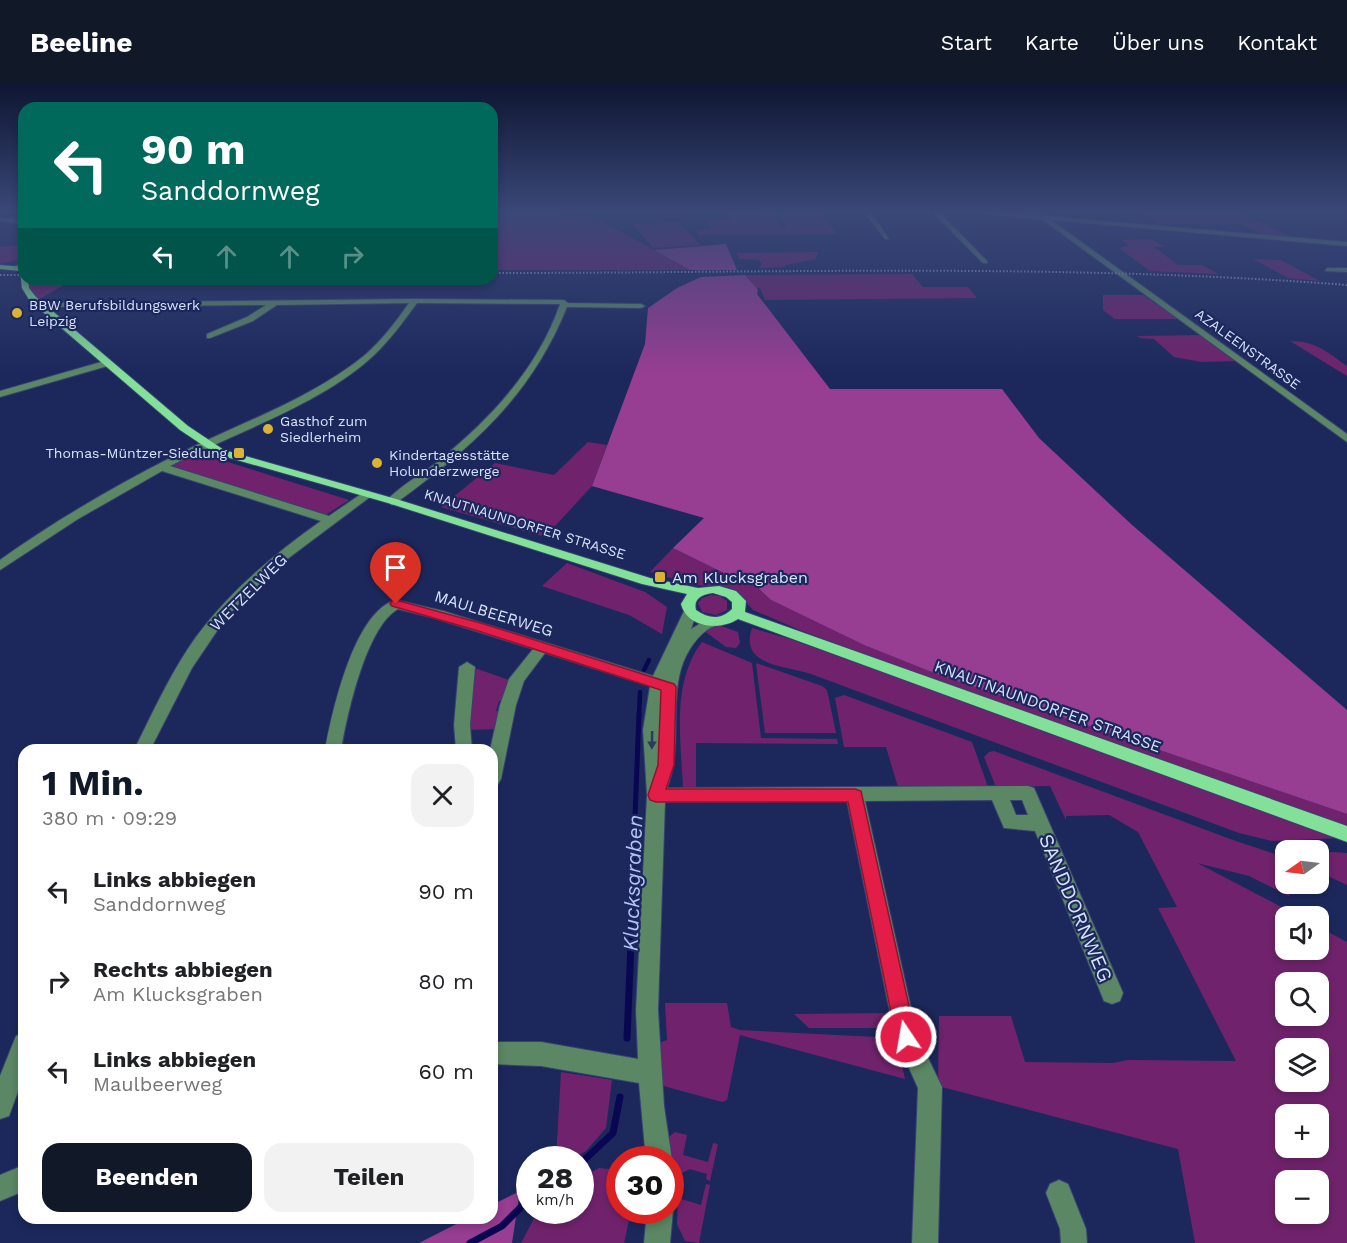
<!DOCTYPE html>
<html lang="de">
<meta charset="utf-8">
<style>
:root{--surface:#fff;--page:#f2f2f2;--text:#202124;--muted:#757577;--accent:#111827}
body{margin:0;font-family:"Work Sans",sans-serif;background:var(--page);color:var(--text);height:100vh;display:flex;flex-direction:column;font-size:22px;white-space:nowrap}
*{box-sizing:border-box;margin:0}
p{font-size:20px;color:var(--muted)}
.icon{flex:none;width:33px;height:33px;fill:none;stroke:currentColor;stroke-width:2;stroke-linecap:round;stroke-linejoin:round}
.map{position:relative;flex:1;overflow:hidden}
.panel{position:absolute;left:18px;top:660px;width:480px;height:480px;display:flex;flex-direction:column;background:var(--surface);border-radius:18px;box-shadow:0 3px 9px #0003}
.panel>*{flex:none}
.hud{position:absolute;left:18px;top:18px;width:480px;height:183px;border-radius:18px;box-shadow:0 3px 9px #0003;background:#00695c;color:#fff;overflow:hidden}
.needle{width:39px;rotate:256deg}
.controls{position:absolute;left:1275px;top:756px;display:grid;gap:12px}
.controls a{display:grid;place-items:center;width:54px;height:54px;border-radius:12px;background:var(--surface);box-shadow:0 3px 9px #0003;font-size:30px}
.speed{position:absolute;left:516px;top:1062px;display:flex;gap:12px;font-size:30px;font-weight:700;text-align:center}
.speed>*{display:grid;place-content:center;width:78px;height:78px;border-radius:50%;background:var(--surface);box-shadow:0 3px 9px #0003;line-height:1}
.speed small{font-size:15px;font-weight:400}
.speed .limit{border:9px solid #d22;background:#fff;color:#111}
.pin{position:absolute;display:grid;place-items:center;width:51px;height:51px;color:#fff;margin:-62px -26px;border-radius:50% 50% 50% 0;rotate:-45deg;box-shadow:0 0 6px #0007}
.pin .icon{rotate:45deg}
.me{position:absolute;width:66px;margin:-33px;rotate:348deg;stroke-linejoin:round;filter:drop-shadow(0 0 4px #0008)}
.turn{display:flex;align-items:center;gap:21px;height:126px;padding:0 24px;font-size:27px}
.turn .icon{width:78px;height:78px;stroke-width:2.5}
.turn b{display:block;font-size:42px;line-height:51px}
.lanes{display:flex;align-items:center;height:57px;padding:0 24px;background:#0003;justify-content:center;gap:30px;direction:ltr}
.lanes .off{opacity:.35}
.round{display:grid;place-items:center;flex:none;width:63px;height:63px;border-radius:18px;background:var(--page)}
.head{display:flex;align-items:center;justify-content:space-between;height:102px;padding:0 24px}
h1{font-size:36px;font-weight:700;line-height:45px;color:var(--accent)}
.action{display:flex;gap:12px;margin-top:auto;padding:12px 24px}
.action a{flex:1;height:69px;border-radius:18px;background:var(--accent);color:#fff;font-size:24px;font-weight:700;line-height:69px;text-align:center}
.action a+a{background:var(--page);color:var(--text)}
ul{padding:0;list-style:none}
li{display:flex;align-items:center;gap:18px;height:90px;padding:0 24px}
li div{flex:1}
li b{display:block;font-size:22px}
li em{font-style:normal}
header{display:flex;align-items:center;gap:36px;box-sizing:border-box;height:84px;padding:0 30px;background:var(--accent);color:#fff}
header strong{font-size:28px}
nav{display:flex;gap:33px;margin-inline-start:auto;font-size:21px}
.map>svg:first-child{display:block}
</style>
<header>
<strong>Beeline</strong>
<nav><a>Start</a><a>Karte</a><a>Über uns</a><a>Kontakt</a></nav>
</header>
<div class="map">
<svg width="1347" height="1159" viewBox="0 0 1347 1159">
<rect width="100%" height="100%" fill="#1c285c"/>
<g fill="#70236c" fill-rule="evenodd">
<polygon points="728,127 774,127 777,134 758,135 776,135 781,145 787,144 780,129 821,129 837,150 699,151 695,146 710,145 707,137 732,136"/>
<polygon points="1136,127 1237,127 1289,152 1265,152 1241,140 1158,140"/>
<polygon points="557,128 560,133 592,132 690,186 492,186 492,131"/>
<polygon points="678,138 701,161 653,164 634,141"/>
<polygon points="1152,155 1165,163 1154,163 1178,181 1202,181 1219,190 1150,187 1119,164 1129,162 1122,156"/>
<polygon points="24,161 20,176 0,180 0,163"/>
<polygon points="818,168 816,175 786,181 784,183 759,184 762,180 759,176 739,175 737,169"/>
<polygon points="1253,175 1281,176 1320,197 1288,194"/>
<polygon points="912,190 923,203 968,203 977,214 765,216 760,204 756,204 745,191"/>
<polygon points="27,195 74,195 38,216 27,203"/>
<polygon points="1103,211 1143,211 1179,235 1115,235 1103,226"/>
<polygon points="1201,251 1237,277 1202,278 1174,273 1154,255 1140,254 1137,252"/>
<path d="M1290 257C1316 257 1327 268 1347 282V292Z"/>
<polygon points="588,358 607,361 592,402 545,453 441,423 495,379 554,391"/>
<polygon points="196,368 349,416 327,430 318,430 169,382"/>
<polygon points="673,464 734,494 744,495 757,503 771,516 864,561 934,589 1347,730 1347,742 1009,623 802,547 753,526 739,510 728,503 677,500 677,496 650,488"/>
<polygon points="567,479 645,508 667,523 662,550 629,531 542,502"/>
<polygon points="711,511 720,512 727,517 727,526 716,531 702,528 698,519 702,514"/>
<polygon points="719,541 738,548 740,559 736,564 726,563 703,546"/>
<path d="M752 544 790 555 1343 754 1272 757 1239 749 811 590C784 581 739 582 752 544Z"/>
<path d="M702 558 752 579 761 654 837 655 838 660 696 659V705L683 704C681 656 671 599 702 558Z"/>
<polygon points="756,579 822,602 827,606 836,649 765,649"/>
<polygon points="469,582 509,596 503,616 499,617 496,627 501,628 497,645 466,646"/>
<polygon points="844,611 972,658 988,703 898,703 886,663 844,663 835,614"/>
<path d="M994 667 1233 756 1275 770H1285V774L1276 771 1285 784 1286 800H1292L1289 812 1249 792 1197 779 1299 832H1286V866H1318L1319 843 1347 858V1159H1195L1178 1065 938 1002 939 932H1011L1025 978 1113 979 1128 976 1236 977 1158 824 1177 823 1138 748 1109 731 1066 732V736L1050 702 996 703 984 673 989 668ZM1286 898H1318V932H1286ZM1286 964H1318V998H1286ZM1286 1030H1318V1064H1286ZM1286 1096H1318V1130H1286Z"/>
<polygon points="1332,768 1347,769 1347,801 1319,788 1319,769"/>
<polygon points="665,919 727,919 731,943 740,946 896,954 905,995 740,951 727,1016 722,1018 660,1001 659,959 667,956"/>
<polygon points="890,929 890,942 884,944 809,944 794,930"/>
<polygon points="561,988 612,996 606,1044 586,1067 573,1075 556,1075"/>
<polygon points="675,1048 687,1051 683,1071 708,1078 713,1059 718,1060 710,1097 706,1095 707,1090 690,1085 678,1091 674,1089 669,1053"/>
<polygon points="599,1084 619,1086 620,1126 631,1127 624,1159 521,1159 538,1127 580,1126 581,1094"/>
<polygon points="706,1100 710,1101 699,1159 685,1157 677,1140 678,1114 701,1121"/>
</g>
<g fill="#973d92">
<polygon points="726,160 737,186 690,186 654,166"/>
<polygon points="745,191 758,206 757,210 830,305 1002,305 1039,354 1131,440 1347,626 1347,730 934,589 864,561 771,516 757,503 744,495 734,494 673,464 704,434 592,402 645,260 648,224 677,204 701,193"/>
<polygon points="520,1107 512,1159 419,1159 468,1134 492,1134 492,1121"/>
</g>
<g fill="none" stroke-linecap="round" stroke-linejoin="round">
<g stroke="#090652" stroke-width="4.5">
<polyline points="644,586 649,576"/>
<polyline points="639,632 640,608"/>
</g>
<polyline stroke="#090652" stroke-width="5" points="630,862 639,630"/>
<g stroke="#090652" stroke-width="7">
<polyline points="627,954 631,860"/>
<polyline points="580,1080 613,1049 620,1013"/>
<polyline points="470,1159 502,1142 530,1114"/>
</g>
<g stroke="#364272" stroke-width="2">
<g id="minor">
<polygon points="492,127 504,127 492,130"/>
<polygon points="864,127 870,127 889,155 885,155"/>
<polygon points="931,127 938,127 987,177 987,179 983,179"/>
<polygon points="958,127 987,127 1347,158 1347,162 1051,136 1347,350 1347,358 1043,136"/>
<polygon points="0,133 24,136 24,140 0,137"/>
<polygon points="24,178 24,182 16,185 13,183"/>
<polygon points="1327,184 1347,184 1347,188 1325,187"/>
<path d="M415 215 564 216 568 219 641 220 645 222 641 224 567 223C530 314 472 363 396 419L392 421 386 417C401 401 424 389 441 375 492 333 538 284 560 220L417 219C403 238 390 256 373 272 320 321 234 349 170 382L329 432 364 408 368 407 374 410 282 479 241 517 223 538 192 584 150 666H134C153 628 171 588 196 553 230 507 274 470 321 437L162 387 78 435 0 486V476C56 436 115 402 176 371 239 339 310 316 365 271 382 256 396 238 409 219L277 221 253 237 210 254H207V250L247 233 266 221 40 223 36 221 40 219Z"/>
<polygon points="108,276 112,279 111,281 0,313 0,307"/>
<path d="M396 516 443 527 653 592 685 525H695L697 528 691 545 706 536 720 535 722 538C718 542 715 542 710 544 700 550 691 562 686 572 667 611 684 660 667 704L1028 702 1034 704 1123 909 1120 917 1112 920 1104 917 1035 747 1004 744 992 716 865 717 917 951 942 1003 938 1159H912L918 1004 895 953 847 717 665 718 658 926 664 1022 672 1076 670 1079V1076H646L639 999 541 982 492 980V958H541L638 975 636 926 647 711 643 646 650 602 545 569 524 597 516 621 501 695 498 700 492 702V666H490L500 621 509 595 533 565 434 534 398 525C366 543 347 631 341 666H325C332 628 354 527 396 516ZM1010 716H1022L1028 731H1016Z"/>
<polygon points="467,578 475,583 470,641 472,666 456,666 454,641 459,583"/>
<polygon points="24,949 24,991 9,1032 0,1035 0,992 16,952"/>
<polygon points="24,1081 24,1107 0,1117 0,1091"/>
<polygon points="1059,1096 1068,1100 1086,1145 1087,1159 1061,1159 1060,1145 1046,1109 1050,1100"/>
<polygon points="670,1120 673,1126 670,1159 644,1159 647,1126 670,1126"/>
</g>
</g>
<g stroke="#364272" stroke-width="2">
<path id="major" d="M0 181 24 183V195H28L29 204 36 213 188 342 224 366 396 415 650 494 698 504 719 502 736 507 746 517 745 528 1347 742V758L738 535C720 547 687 544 681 520L687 510 642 500 388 419 216 370 180 346 30 217 22 204 20 187 0 185ZM713 509 726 513 732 518V525C721 536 709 535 696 526 693 514 703 510 713 509Z"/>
</g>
<use href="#minor" fill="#5b8764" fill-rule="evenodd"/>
<use href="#major" fill="#83e098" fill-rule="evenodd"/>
<g stroke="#959fc3" stroke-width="2" stroke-dasharray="1.5 2" stroke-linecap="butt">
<path d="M492 189C777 189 1063 179 1347 201"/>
<polyline points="0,191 24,191"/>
</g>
</g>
<defs><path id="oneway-solid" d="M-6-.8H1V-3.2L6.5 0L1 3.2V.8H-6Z" transform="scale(1.5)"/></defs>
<use fill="#293b5e" href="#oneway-solid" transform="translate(652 656) rotate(91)"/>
<linearGradient id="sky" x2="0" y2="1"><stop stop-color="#0f1633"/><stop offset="0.44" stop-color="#3a4878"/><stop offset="1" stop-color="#3a4878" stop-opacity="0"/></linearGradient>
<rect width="1347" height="290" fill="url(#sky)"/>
<polygon fill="#e11d48" stroke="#92132f" stroke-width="1.5" points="396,516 484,540 674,600 676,603 674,681 666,705 855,705 861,707 916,953 913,960 906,963 899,960 896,953 848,718 656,718 650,716 648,711 658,681 661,606 475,546 392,522 390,520 392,517"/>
<g fill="#dbb233" stroke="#1c285c" stroke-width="2">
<circle cx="17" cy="229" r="6"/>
<circle cx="268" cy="345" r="6"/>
<rect x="233" y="363" width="12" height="12" rx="3"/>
<circle cx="377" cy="379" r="6"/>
<rect x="654" y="487" width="12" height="12" rx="3"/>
</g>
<g text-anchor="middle" stroke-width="4.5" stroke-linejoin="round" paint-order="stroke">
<g font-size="14" fill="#d8e2fc" stroke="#1c285c" text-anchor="start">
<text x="29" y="226">BBW Berufsbildungswerk<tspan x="29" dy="16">Leipzig</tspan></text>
<text x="280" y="342">Gasthof zum<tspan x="280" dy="16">Siedlerheim</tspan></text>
<text x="227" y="374" text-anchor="end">Thomas-Müntzer-Siedlung</text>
<text x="389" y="376">Kindertagesstätte<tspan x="389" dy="16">Holunderzwerge</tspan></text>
</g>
<g font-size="14" fill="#d8e2fc" stroke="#1c285c">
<text transform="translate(1248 265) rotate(36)" y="5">AZALEENSTRASSE</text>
<text transform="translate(525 440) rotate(17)" y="5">KNAUTNAUNDORFER STRASSE</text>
</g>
<g font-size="16" fill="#d8e2fc" stroke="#1c285c" text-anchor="start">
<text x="672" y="499">Am Klucksgraben</text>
</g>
<g font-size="16" fill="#d8e2fc" stroke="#1c285c">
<text transform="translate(248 508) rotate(-45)" y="6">WETZELWEG</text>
<text transform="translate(494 529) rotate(17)" y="6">MAULBEERWEG</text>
<text transform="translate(1048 622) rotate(20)" y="6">KNAUTNAUNDORFER STRASSE</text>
</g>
<g font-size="20" fill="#d8e2fc" stroke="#1c285c">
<text transform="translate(1076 824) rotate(67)" y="7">SANDDORNWEG</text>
</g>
<g font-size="21" font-style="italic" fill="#b2c4f8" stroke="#1c285c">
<text transform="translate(633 799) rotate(-88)" y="7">Klucksgraben</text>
</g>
</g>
</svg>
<div class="controls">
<a><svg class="needle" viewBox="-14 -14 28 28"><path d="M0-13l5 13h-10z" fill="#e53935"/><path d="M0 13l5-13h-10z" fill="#757577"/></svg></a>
<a><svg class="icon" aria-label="sound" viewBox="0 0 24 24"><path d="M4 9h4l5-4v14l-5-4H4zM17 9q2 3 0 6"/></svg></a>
<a><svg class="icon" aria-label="search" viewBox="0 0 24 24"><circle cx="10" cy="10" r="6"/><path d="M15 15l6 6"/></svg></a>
<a><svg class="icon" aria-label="layers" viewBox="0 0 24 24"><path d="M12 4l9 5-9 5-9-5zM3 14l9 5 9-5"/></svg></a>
<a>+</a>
<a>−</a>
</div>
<div class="speed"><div>28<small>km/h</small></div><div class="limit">30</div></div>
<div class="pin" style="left:396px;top:520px;background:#d93025"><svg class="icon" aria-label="arrive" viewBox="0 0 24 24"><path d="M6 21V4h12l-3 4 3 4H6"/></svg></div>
<svg class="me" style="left:906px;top:953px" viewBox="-20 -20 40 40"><circle r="17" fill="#e11d48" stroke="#fff" stroke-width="3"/><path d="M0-11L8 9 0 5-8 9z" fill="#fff"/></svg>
<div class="hud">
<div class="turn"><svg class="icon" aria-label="left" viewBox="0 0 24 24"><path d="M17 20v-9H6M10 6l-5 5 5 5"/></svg><div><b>90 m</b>Sanddornweg</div></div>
<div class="lanes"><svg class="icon" aria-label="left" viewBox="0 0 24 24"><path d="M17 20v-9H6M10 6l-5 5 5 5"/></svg><svg class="icon off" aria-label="ahead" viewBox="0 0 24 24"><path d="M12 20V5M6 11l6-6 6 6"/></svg><svg class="icon off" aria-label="ahead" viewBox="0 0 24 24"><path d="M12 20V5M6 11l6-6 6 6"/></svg><svg class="icon off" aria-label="right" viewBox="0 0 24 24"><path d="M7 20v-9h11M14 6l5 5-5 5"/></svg></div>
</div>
<section class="panel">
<div class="head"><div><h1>1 Min.</h1><p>380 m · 09:29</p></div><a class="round"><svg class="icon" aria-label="close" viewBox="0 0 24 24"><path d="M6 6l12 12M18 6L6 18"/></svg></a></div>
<ul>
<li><svg class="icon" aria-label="left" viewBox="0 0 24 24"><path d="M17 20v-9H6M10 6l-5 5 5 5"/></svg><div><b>Links abbiegen</b><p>Sanddornweg</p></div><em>90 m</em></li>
<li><svg class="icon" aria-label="right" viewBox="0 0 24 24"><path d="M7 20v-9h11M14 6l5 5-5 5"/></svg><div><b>Rechts abbiegen</b><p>Am Klucksgraben</p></div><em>80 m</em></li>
<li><svg class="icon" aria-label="left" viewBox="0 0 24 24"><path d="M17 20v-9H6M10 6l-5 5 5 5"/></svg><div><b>Links abbiegen</b><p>Maulbeerweg</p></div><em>60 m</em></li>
</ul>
<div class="action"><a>Beenden</a><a>Teilen</a></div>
</section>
</div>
